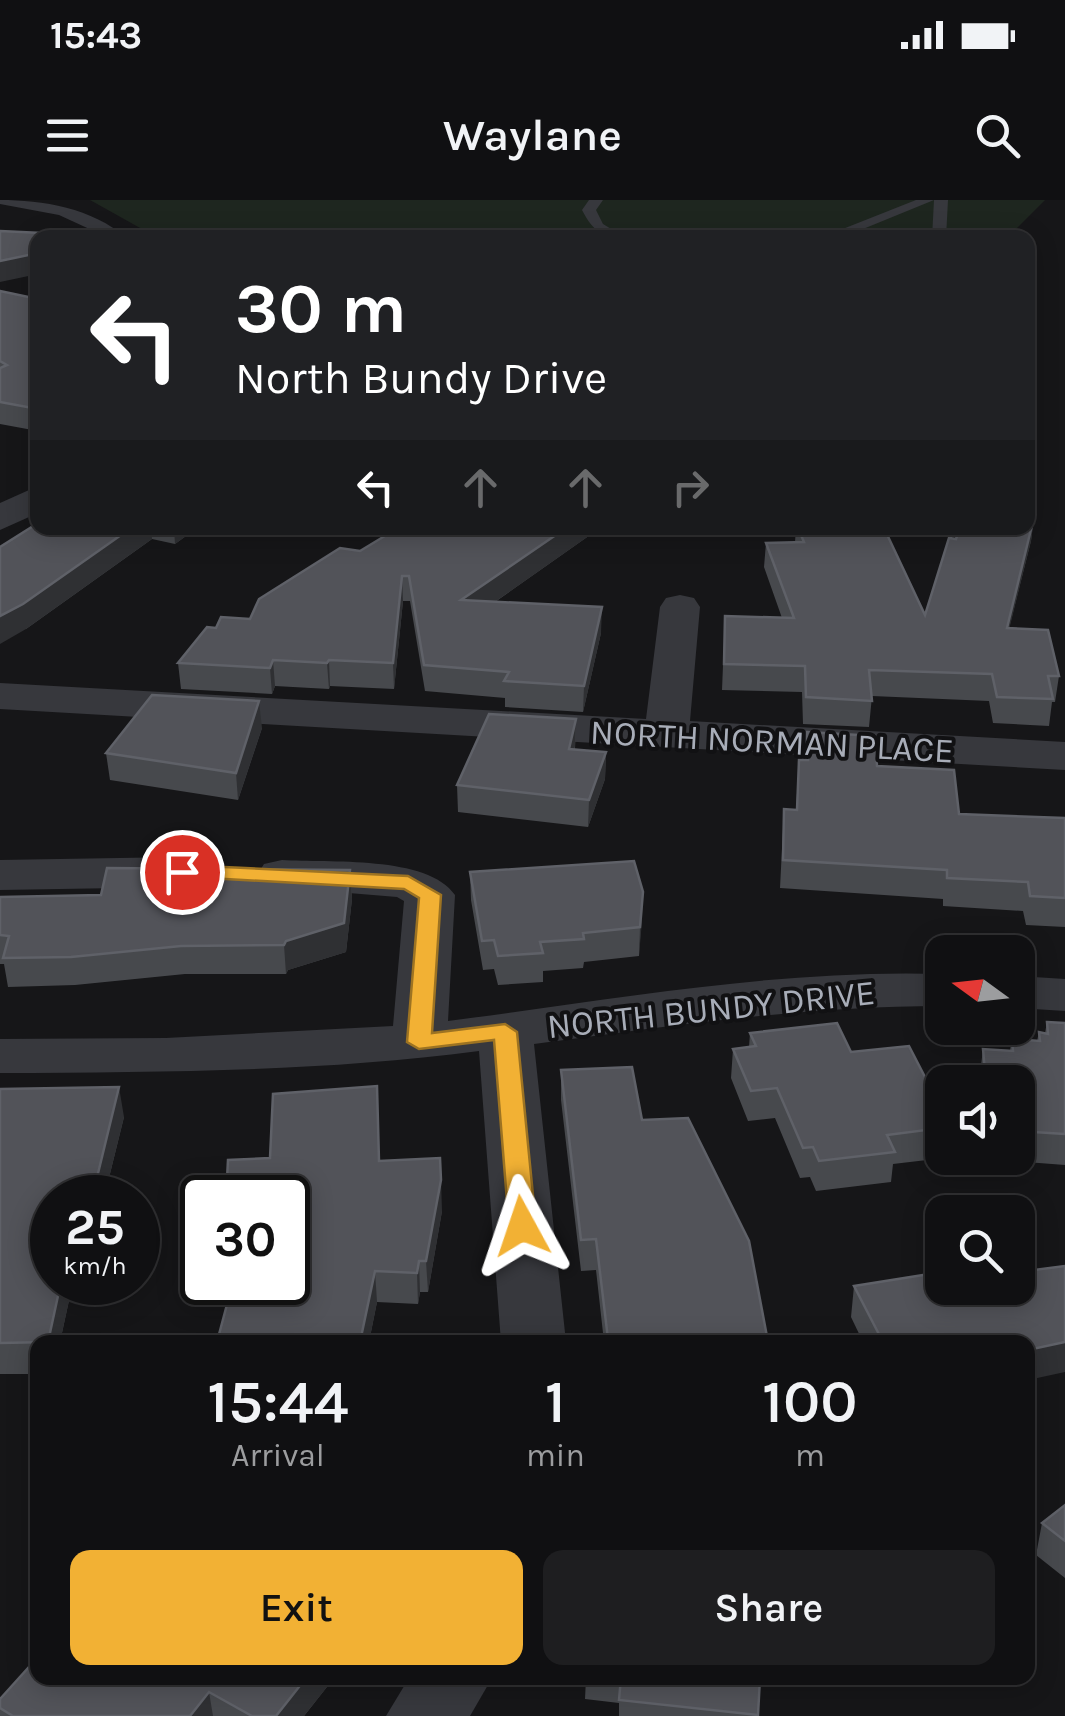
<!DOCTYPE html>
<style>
:root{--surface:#101012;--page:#1e1e20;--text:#f1f3f6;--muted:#9c9d9f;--line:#303032;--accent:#f2b134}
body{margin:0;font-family:Karla,sans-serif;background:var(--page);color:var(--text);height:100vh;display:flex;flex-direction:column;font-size:38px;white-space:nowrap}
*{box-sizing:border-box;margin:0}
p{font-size:32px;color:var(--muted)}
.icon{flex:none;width:55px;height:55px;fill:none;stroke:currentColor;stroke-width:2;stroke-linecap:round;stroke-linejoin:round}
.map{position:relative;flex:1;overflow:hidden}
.details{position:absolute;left:30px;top:1135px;width:1005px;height:350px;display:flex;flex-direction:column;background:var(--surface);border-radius:20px;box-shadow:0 5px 25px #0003,0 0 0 2px var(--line)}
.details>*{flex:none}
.guide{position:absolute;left:30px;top:30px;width:1005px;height:305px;border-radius:20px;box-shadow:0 5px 25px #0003,0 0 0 2px var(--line);background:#202124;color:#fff;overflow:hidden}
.needle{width:65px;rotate:285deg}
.tools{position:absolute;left:925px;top:735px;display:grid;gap:20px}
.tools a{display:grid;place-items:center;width:110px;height:110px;border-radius:20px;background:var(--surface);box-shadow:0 5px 25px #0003,0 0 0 2px var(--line);font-size:50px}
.speed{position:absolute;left:30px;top:975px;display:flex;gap:20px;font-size:50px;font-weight:700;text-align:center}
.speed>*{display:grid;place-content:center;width:130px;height:130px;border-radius:50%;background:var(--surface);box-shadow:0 5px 25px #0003,0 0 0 2px var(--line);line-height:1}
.speed small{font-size:25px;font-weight:400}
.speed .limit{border:5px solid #111;border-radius:15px;background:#fff;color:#111}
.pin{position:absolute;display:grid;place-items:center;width:85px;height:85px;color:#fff;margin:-42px;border:5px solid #fff;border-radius:50%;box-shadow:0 2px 10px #0007}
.me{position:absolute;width:110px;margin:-55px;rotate:355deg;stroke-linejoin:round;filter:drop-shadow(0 0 8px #0008)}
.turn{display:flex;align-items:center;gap:35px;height:210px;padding:0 40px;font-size:45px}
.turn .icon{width:130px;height:130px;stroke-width:2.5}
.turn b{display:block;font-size:70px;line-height:85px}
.lanes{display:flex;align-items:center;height:95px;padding:0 40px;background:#0003;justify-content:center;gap:50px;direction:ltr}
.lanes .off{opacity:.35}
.eta{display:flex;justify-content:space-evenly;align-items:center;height:170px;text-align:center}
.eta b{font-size:60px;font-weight:600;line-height:70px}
.action{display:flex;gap:20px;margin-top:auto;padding:20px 40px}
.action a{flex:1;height:115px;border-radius:20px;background:var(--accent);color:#111;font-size:40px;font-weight:600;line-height:115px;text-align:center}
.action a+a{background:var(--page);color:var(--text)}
.status{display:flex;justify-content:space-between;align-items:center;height:70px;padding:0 50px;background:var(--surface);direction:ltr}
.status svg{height:28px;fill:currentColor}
header{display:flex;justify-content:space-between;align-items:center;height:130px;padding:0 40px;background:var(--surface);font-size:45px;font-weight:600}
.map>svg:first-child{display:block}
</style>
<div class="status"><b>15:43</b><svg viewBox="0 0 49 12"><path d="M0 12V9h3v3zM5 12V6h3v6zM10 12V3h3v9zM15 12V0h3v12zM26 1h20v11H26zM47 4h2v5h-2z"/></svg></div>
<header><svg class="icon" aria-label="menu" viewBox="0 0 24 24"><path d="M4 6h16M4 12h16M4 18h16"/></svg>Waylane<svg class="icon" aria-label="search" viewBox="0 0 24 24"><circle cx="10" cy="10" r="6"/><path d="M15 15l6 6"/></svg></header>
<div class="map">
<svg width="1065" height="1516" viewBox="0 0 1065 1516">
<rect width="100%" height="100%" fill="#161618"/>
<polygon fill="#1e261f" points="90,0 1045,0 1007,38 158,38"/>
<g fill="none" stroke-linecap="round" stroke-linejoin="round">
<g fill="#37383d" fill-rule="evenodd">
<path d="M0 0C42 0 93 8 126 38H109L59 15 0 4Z"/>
<path d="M589 0H603L596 10 603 24 626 38C602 38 593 31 582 10Z"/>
<polygon points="916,0 948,0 946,38 932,38 934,0 841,38 820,38"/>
</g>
<g fill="#37383d" fill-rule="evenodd">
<polygon points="38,286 38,313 0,330 0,303"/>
<polygon points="680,395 694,398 700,407 690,521 1065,542 1065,570 0,509 0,483 646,519 660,407 666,398"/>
<polygon points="179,657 197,661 204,672 197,683 179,687 0,690 0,660"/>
<path d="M282 660C328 663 428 655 455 695L448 821C611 800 777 769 942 774V806C805 806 670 826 534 844L566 1142H501L479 851C321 872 159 872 0 873V839L166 838 393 826 404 701 397 697 264 686 257 675 264 664Z"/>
<polygon points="1018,776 1065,779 1065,811 1018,808"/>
<polygon points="409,1478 492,1478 470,1516 386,1516"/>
</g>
</g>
<g fill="#47494d">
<polygon points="0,91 38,99 38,231 0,224"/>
<polygon points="1034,317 1031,341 1009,428 1059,476 1055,502 1052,502 1049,526 993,523 989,501 872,496 869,527 803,524 802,492 722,490 725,416 782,418 764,367 766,343 795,342 796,328 884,328 925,415 956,339"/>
<polygon points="38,328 197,328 175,344 152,339 26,429"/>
<polygon points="398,328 600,328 495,402 601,433 583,512 505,507 505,498 425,491 410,401 403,401 394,489 330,486 329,489 275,486 272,494 181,489 178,463 216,428 250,419"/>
<polygon points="576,519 575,549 606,552 605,579 588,627 458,612 457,585"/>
<polygon points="262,528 238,600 110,580 106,553"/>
<polygon points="807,532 877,566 959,614 1065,618 1065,727 1026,725 1023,711 943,706 943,699 780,688 784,609 796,610 799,560 805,560"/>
<polygon points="350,670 352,699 346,752 288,770 286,774 185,774 75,785 8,787 4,764 0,764 0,697 101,695"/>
<polygon points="470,672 643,692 639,756 584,762 583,768 543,771 543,782 498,785 494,769 483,770 471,700"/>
<polygon points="1047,822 1065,823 1065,965 986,959 986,958 1018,958 1018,882 979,882 983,849 1010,850 1012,839 1037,841 1039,832 1045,833"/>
<polygon points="750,833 942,910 944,958 893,964 891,982 816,991 810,977 800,978 775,918 748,921 731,878 733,849 749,847"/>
<polygon points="561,870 642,920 768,1142 604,1142 596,1070 581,1071 561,900"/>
<polygon points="0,889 124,917 104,998 52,998 73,1082 60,1142 38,1142 38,1174 0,1174"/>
<polygon points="380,961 442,1011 428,1092 420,1092 418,1104 377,1102 369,1142"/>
<polygon points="854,1086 942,1088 1028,1142 863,1142 851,1117"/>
<polygon points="1065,1305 1065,1378 1036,1355 1042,1323"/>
<polygon points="334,1478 304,1516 0,1516 0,1499"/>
<polygon points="586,1478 760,1478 758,1516 619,1516 619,1503 585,1499"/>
</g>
<g fill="#2f3033">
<polygon points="38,53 38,74 0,82 0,61"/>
<polygon points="1034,317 1031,341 1003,454 1007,428"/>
<polygon points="131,328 151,328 152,339 26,429 0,444 0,416"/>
<polygon points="174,328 197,328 175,344"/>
<polygon points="566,328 600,328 462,425 461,400"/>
<polygon points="402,376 403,401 394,489 393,463"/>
<polygon points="602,407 601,433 583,512 584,486"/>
<polygon points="273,460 275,486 272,494 270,468"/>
<polygon points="329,460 330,486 329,489 327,463"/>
<polygon points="259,501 262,528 238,600 236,573"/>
<polygon points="576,519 575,546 568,576 569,549"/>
<polygon points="606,552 605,579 588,627 589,600"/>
<polygon points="350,670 352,699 346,752 288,770 286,774 284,745 286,741"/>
<polygon points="643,692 642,721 639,756 640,727"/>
<polygon points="119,887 124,917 104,998 92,998"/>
<polygon points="441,980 442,1011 428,1092 426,1061"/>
<polygon points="419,1061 420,1092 418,1104 417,1073"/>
<polygon points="375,1071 377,1102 369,1142 360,1142"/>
<polygon points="61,1082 73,1082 60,1142 48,1142"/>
<polygon points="1065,1142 1065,1172 1028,1180 1028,1150"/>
<polygon points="306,1478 334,1478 304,1516 276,1516"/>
<polygon points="209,1492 213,1516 190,1516"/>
</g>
<g fill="#525359" stroke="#5f6168" stroke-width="2.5">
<polygon points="0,31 63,34 63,38 38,38 38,53 0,61"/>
<polygon points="0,91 38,99 38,209 0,202 0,168 7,165 0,161"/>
<polygon points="1028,316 1034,317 1007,428 1048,430 1059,476 1048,476 1053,499 997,497 992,474 869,470 872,501 806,497 805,466 724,464 725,416 794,418 766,343 804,342 798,328 884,328 925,415 949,338 956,339 960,328 1028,328"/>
<polygon points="38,323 38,328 131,328 23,404 0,416 0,347"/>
<polygon points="398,328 566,328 461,400 602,407 584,486 504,481 509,472 424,465 409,376 402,376 393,463 329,460 327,463 273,460 270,468 178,463 207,427 216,428 221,417 250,419 259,399 340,348 360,351"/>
<polygon points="152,495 259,501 236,573 106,553"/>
<polygon points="489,514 576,519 569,549 606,552 589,600 457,585"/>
<polygon points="807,532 875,536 877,566 954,570 959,614 1065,618 1065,698 1030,696 1028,682 947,678 947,670 783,660 784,609 797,610 799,560 808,560"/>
<polygon points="634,661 643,692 640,727 583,733 584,739 540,742 543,753 498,756 494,740 482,741 470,672"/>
<polygon points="107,668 350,670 344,723 286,741 284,745 181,746 71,757 3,758 9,736 0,735 0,697 101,695"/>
<polygon points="1047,822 1065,823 1065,934 1018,931 1018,882 986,882 983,849 1013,851 1012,839 1040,841 1039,832 1048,834"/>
<polygon points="837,823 851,852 909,846 942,910 942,928 887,935 895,952 819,961 813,947 803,948 777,888 751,891 733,849 756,846 750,833"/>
<polygon points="632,867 642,920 688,918 749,1041 768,1142 637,1142 637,1138 608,1139 596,1039 581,1040 561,870"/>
<polygon points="377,886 379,961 440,958 441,980 426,1061 419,1061 417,1073 375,1071 360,1142 217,1142 233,1082 288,1082 288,998 226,998 228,960 270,958 273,894"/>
<polygon points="119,887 92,998 52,998 52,1082 61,1082 48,1142 0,1143 0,889"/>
<polygon points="1065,1066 1065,1142 1028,1150 1028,1142 883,1142 854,1086 942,1072 942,1088 1018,1088 1018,1072"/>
<polygon points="1065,1305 1065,1341 1042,1323"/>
<polygon points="38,1457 38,1478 306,1478 276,1516 252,1516 209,1492 190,1516 13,1516 0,1508 0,1499"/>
<polygon points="621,1478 760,1478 758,1515 619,1500"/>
</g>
<polygon fill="#f2b134" stroke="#9d7322" stroke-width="2.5" points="182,665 408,676 441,695 432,833 505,824 517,832 536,1026 532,1032 513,1032 509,1026 494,840 419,849 407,842 419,698 404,689 174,676 171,672"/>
<g text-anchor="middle" stroke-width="8" stroke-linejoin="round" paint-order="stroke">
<g font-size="35" fill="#a8adb8" stroke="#111113">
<text transform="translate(772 541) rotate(3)" y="12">NORTH NORMAN PLACE</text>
<text transform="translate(711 809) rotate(-6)" y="12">NORTH BUNDY DRIVE</text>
</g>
</g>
</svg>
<div class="tools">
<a><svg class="needle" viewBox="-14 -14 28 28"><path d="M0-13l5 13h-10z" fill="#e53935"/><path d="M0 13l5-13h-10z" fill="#9c9d9f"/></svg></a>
<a><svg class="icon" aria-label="sound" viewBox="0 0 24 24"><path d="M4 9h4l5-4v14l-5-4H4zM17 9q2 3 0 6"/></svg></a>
<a><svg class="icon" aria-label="search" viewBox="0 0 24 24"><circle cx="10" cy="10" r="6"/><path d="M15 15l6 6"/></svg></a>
</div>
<div class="speed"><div>25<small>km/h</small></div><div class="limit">30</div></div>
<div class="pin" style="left:182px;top:672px;background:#d93025"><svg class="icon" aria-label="arrive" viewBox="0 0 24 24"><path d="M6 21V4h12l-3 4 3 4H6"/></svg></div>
<svg class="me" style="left:522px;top:1026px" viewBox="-20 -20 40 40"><path d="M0-17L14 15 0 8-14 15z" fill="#f2b134" stroke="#fff" stroke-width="4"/></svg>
<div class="guide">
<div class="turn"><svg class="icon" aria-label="left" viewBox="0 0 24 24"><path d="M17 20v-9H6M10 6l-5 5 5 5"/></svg><div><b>30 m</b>North Bundy Drive</div></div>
<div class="lanes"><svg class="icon" aria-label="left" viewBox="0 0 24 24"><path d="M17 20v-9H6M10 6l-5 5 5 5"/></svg><svg class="icon off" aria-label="ahead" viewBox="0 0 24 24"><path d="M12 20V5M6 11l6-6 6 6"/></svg><svg class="icon off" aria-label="ahead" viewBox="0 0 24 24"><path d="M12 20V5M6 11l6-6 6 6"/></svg><svg class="icon off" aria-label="right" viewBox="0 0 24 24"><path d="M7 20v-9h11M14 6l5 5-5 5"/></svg></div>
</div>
<section class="details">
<div class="eta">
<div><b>15:44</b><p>Arrival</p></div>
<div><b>1</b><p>min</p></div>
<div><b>100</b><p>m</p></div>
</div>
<div class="action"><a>Exit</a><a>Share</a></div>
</section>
</div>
